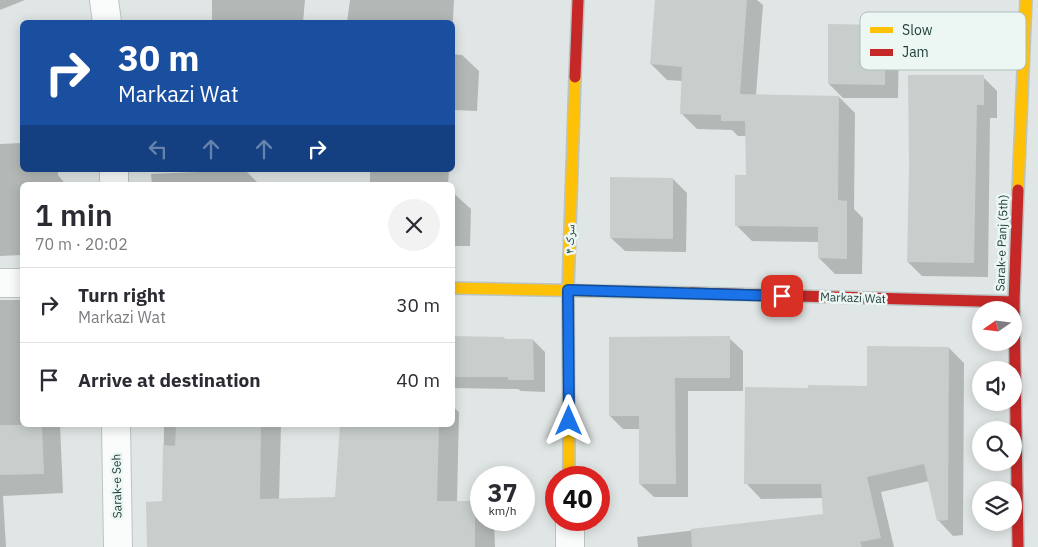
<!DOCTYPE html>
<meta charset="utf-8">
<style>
:root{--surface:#fff;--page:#f2f2f3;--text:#2b2b33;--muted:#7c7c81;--line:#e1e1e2}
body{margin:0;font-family:"IBM Plex Sans","Noto Naskh Arabic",sans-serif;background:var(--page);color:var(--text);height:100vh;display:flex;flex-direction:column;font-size:19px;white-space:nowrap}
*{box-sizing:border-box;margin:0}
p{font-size:16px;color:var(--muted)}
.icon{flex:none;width:28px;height:28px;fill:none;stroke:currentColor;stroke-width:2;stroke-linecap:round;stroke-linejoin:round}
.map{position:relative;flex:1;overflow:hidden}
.panel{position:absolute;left:20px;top:182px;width:435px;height:245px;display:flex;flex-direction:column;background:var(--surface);border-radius:8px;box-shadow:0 2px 12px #0003}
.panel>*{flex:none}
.banner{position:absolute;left:20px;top:20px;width:435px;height:152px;border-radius:8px;box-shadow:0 2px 12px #0003;background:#1a4fa0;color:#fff;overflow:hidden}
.needle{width:32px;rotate:256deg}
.tools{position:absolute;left:972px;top:301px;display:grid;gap:10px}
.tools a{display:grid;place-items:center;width:50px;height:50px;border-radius:50%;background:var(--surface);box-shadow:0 2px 12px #0003;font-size:25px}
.speed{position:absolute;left:470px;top:466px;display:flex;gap:10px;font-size:25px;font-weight:700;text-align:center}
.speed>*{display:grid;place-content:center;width:65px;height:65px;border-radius:50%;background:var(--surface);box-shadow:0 2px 12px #0003;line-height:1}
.speed small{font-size:12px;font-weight:400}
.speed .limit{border:8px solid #d22;background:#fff;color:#111}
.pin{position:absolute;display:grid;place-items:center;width:42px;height:42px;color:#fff;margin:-21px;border-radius:10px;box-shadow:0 2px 8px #0006}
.me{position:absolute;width:55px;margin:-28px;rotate:0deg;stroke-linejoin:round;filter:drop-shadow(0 0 4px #0008)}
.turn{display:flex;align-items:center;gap:18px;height:105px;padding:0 15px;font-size:22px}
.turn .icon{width:65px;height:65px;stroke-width:2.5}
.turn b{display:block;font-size:35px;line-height:42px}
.lanes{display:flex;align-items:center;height:48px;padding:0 15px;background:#0003;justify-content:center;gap:25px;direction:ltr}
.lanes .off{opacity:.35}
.round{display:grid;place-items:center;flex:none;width:52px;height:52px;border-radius:26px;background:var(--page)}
.overview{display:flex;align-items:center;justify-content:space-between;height:85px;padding:0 15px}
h1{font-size:30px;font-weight:600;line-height:38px}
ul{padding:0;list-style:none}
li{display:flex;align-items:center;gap:15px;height:75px;padding:0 15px;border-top:1px solid var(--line)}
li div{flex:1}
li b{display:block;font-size:19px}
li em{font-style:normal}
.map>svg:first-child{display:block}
</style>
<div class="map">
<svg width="1038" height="547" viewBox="0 0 1038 547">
<rect width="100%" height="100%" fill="#e0e6e5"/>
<g fill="#0003">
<polygon points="0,0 25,0 0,10"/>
<polygon points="212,0 305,0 303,22 212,22"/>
<polygon points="350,0 454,0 452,38 452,22 347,22"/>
<polygon points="656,0 757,0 763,5 756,95 839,97 855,113 854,209 863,218 862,274 835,274 819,258 820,242 752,241 736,225 747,177 747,136 738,136 732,130 697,129 681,113 682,81 667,80 651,64"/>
<polygon points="885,26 899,40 898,98 843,98 829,84"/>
<polygon points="452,54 462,55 479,71 477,111 452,110"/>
<polygon points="983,77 997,91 997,118 990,118 988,277 922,276 908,262 910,168"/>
<polygon points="22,143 22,170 58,170 58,175 66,185 22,185 22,255 0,256 0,144"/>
<polygon points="245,170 257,182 257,185 152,185 151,174"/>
<polygon points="370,170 449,170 448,185 370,185"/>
<polygon points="673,179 687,193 686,252 625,251 611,238"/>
<polygon points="452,192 471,209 470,246 452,246"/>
<polygon points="0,300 22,300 22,425 60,425 63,493 3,496 6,547 0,547"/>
<polygon points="452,337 504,338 506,340 533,340 545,352 545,392 521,391 518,389 453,388"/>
<polygon points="729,338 743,351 743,391 688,391 688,497 654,497 640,484 640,429 623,429 610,416"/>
<polygon points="949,348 964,363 963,535 953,536 938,520 929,481 881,492 894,547 638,547 637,537 824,515 823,498 761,499 746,483 809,389 868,387"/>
<polygon points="452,406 459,412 457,502 475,502 481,509 481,520 492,520 494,522 495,547 149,547 163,503 164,425 281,425 279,500 337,498 341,425 452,425"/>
</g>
<g fill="#c7cecc">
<polygon points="655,0 747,0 740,94 839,96 838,200 847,201 847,259 818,258 818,227 735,226 735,175 746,175 745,121 721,121 721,115 680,114 682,67 650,64"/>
<polygon points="828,24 885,25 885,85 828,84"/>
<polygon points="908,75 984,75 984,105 977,105 974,263 907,262 909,168"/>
<polygon points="610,177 673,178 673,239 610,238"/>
<polygon points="452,336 504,337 504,339 533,339 534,380 508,380 508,377 452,377"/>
<polygon points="730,336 730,378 675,378 676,484 639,484 639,416 609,416 609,337"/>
<polygon points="867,346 949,347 948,520 937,521 924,464 867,477 881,538 860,542 862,547 692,547 691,529 823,514 821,484 744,484 745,387 808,388 808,385 867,386"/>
<polygon points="0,425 42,425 44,474 0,475"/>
<polygon points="176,425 261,425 260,499 335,497 340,425 439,425 437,501 475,501 475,547 147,547 146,502 162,501 163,445 175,446"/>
</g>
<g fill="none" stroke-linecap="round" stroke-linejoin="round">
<g stroke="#bdc3c2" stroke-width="30">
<g id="street">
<polyline points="104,0 107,22"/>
<polyline points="114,185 114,170"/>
<polyline points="0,283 22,283"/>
<polyline points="116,425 118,547"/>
<polyline points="570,520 570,547"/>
</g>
</g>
<g stroke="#bbc4c3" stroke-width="14">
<g id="slow">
<polyline points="1018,190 1026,0"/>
<polyline points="452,288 691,293"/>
<polyline points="569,478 568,290 575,77"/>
</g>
</g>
<g stroke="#bbc4c3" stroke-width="14">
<g id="jam">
<polyline points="575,77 578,0"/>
<polyline points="691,293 1014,302"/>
<polyline points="1018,547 1014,302 1018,190"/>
</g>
</g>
<use href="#street" stroke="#fafbfb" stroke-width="28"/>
<use href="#slow" stroke="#ffc107" stroke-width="11"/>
<use href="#jam" stroke="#c62828" stroke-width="11"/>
</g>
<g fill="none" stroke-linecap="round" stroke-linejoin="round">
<g stroke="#114b97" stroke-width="12">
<polyline id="route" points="569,421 568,290 782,296"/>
</g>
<use href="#route" stroke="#1a73e8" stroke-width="9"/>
</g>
<g text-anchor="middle" stroke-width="5" stroke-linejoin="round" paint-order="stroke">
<g font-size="12" fill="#1d3a38" stroke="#ecf7f4">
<text transform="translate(570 239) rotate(-88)" y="4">سرک ۴</text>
<text transform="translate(1002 243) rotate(-88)" y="4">Sarak-e Panj (5th)</text>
<text transform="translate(853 298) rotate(2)" y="4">Markazi Wat</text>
<text transform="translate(117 486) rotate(-91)" y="4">Sarak-e Seh</text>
</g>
</g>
<rect x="860" y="12" width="166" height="58" rx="8" fill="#ecf7f4" stroke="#aebebc" stroke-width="1"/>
<rect x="870" y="27" width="23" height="6" fill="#ffc107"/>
<rect x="870" y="49" width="23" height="7" fill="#c62828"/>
<g font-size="14" fill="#1d3a38">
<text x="902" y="35">Slow</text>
<text x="902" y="57">Jam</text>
</g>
</svg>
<div class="tools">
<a><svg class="needle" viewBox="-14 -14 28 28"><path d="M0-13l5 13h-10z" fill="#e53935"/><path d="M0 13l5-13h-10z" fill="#7c7c81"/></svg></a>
<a><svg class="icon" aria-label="sound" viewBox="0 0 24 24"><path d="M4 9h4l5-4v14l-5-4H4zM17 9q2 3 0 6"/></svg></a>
<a><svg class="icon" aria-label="search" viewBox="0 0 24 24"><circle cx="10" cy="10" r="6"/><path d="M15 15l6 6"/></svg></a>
<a><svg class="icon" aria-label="layers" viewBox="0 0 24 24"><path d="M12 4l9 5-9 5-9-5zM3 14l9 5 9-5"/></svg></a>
</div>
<div class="speed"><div>37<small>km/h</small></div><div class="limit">40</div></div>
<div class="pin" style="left:782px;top:296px;background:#d93025"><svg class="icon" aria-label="arrive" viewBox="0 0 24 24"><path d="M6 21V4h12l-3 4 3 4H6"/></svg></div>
<svg class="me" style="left:569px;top:421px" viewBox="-20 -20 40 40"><path d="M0-17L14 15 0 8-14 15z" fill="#1a73e8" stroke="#fff" stroke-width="4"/></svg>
<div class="banner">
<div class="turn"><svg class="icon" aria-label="right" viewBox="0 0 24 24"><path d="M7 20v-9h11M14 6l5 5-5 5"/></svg><div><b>30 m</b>Markazi Wat</div></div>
<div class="lanes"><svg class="icon off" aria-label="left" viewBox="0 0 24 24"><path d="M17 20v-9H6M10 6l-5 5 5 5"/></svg><svg class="icon off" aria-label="ahead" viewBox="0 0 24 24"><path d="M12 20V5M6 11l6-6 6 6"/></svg><svg class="icon off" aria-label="ahead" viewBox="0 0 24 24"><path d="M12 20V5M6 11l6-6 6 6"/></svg><svg class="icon" aria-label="right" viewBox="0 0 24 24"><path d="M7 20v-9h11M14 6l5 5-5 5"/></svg></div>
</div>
<section class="panel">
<div class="overview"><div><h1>1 min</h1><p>70 m · 20:02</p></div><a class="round"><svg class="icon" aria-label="close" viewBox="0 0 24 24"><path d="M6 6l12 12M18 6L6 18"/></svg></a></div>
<ul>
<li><svg class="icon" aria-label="right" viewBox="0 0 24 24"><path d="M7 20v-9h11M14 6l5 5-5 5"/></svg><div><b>Turn right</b><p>Markazi Wat</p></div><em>30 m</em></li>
<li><svg class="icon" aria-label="arrive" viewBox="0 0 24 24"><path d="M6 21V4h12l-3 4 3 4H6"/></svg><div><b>Arrive at destination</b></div><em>40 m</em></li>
</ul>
</section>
</div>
